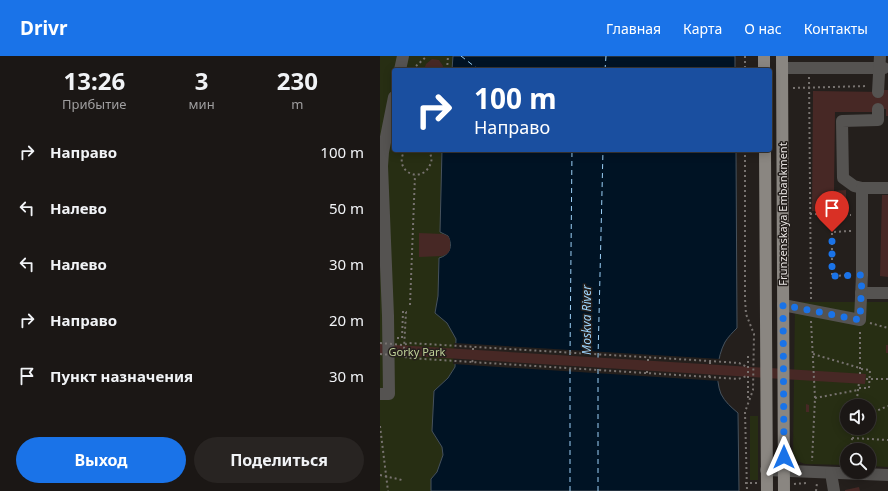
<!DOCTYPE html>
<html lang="ru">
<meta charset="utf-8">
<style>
:root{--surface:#1b1715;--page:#282422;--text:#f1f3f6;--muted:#a09fa0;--line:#393634;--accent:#1a73e8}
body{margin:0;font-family:"Noto Sans",sans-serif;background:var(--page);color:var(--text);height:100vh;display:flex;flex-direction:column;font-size:15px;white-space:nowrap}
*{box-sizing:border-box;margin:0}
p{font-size:13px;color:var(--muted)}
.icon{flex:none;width:22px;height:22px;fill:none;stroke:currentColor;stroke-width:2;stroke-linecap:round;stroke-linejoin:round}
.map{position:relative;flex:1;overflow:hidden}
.panel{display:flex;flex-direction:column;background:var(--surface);width:380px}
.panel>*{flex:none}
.hud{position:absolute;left:12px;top:12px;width:380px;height:84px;border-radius:4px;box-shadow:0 2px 10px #0003,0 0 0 1px var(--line);background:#1a4fa0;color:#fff;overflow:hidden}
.buttons{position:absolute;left:460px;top:343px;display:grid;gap:8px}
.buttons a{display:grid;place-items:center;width:36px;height:36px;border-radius:50%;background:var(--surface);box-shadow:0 2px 10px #0003,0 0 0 1px var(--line);font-size:20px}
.pin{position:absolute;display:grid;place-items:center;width:34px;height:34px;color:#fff;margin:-41px -17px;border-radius:50% 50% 50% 0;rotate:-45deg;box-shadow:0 0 4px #0007}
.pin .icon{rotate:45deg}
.me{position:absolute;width:44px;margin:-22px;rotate:0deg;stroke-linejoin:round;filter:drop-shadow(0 0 3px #0008)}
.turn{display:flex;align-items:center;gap:14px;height:84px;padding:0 16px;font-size:18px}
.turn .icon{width:52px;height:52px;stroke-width:2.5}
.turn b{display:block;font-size:28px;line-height:34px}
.eta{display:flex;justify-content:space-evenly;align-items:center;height:68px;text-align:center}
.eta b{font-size:24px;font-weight:700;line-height:28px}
.cta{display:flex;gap:8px;margin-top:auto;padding:8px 16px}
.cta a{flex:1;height:46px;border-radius:24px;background:var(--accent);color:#fff;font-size:16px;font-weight:700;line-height:46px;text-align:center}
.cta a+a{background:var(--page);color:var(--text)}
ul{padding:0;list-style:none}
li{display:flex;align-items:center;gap:12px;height:56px;padding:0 16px}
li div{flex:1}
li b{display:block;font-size:15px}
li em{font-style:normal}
header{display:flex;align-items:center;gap:24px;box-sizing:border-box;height:56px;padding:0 20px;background:var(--accent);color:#fff}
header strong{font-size:19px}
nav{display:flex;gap:22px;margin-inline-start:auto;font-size:14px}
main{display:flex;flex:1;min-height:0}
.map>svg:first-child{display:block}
</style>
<header>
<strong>Drivr</strong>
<nav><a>Главная</a><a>Карта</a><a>О нас</a><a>Контакты</a></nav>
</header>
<main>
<section class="panel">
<div class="eta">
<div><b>13:26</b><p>Прибытие</p></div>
<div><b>3</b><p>мин</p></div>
<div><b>230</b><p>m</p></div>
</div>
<ul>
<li><svg class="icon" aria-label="right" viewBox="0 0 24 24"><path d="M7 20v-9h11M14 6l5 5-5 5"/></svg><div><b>Направо</b></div><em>100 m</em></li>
<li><svg class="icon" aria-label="left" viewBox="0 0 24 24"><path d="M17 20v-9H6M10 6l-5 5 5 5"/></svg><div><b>Налево</b></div><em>50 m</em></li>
<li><svg class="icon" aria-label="left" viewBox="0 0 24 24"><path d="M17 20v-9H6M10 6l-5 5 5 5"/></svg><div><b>Налево</b></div><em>30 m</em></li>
<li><svg class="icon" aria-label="right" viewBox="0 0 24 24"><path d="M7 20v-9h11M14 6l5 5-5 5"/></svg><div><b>Направо</b></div><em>20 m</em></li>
<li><svg class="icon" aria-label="arrive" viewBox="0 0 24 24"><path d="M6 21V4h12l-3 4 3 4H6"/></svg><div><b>Пункт назначения</b></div><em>30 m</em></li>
</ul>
<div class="cta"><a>Выход</a><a>Поделиться</a></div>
</section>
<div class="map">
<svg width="508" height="435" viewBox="0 0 508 435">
<rect width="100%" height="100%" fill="#241f1c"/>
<g fill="#272e13" fill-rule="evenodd">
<path d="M0 0H73L72 14H14V94H62L60 176 68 180C73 190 70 199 59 202L58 240 55 256 67 267 76 283 75 311 68 322 54 335 52 375 62 391 63 399 57 416 51 423V435H0Z"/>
<path d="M415 246H508V411L489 410V394H467V409L425 408C419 406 416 405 413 399ZM467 350H489V372H467Z"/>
<rect x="370" y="360" width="8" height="64"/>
</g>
<g fill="#001324" stroke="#46525d">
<polygon points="73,0 355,0 355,14 72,14"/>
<path d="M62 94H356L357 272C353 276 348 281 345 286 337 301 335 323 341 338 345 346 351 351 358 357L359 435H51V423L57 416 63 399 62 391 52 375 54 335 68 322 75 311 76 283 67 267 55 257 58 240 59 202C70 199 73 190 68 180L60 176Z"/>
</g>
<polygon fill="#241f1c" points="74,287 341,303 339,314 340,325 73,308"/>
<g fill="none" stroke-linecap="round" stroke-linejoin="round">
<g stroke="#9cd1f8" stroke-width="1" stroke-dasharray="5 4" stroke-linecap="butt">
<polyline points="81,0 99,14"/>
<polyline points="225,14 226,0"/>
<polyline points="190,299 192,94"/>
<polyline points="218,302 223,94"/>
<polyline points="190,435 190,309"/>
<polyline points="218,435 218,312"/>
</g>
</g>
<g fill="#472825">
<polygon points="52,3 59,4 63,10 62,14 44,14 46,8"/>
<polygon points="502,34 508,34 508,60 506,60 506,53 492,53 492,56 455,56 454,135 466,134 466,155 432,155 433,35 502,36"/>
<polygon points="502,139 508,139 508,221 500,220"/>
<polygon points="39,177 63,178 68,180 70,184 70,194 67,198 62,200 39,201"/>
<polygon points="0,288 486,318 485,328 0,298"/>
<rect x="506" y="289" width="2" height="8"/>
<polygon points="426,348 429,349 429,356 426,356"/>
<polygon points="479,431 480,435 465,435 465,434"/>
</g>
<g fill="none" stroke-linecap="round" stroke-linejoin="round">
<g stroke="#787370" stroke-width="2" stroke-dasharray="2 3" stroke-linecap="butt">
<polyline points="365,0 365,14"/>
<polyline points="36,10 47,0"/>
<polyline points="67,14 68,0"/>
<polyline points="429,21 431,243"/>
<polyline points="413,32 488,30"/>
<path d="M25 94C12 115 41 129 50 109 53 103 51 99 48 94"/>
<polyline points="365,94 365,243 366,258 374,278 373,334 365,356 367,435"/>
<polyline points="430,158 471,159"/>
<polyline points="471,175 452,176 452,220 473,219"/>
<polyline points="30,249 35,119"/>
<polyline points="431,265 435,342 432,405"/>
<polyline points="490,267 508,272"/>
<polyline points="17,282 22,282 23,255 26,256 24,293 33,295"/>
<polyline points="93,294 93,291"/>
<polyline points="433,298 480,312"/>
<polyline points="23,300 23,299"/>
<polyline points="268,305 268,301"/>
<polyline points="92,306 93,304"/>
<polyline points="330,308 330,305"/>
<polyline points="267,317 267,314"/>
<polyline points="480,318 480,274"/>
<polyline points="329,321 330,318"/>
<polyline points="486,323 508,323"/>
<polyline points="479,332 489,332 490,314 480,313"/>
<polyline points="368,342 368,299"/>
<polyline points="435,342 478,334"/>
<polyline points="476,350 479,327"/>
<polyline points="489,358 508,350"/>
<polyline points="0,370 8,435"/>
<polyline points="472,382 508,384"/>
<polyline points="471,394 473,372"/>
<polyline points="0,419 22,424"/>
<polyline points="365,427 377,427"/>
<polyline points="414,428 426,427"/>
<polyline points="436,435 437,427"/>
</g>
<g stroke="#555351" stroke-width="12">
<polyline points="402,12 504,12"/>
<polyline points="20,14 23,0"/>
<polyline points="498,36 500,0"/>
<polyline points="482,132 474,130 463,122 462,65 498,64 498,53"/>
<polyline points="481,237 508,237"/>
<polyline points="403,249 480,264 482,219 482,132 508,132"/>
<polyline points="0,338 9,338 8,260 2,110 3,96 14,41"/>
<polyline points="386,414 508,419"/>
<polyline points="451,417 454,435"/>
</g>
<g stroke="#8a8681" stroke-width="12">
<polyline points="384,0 384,14"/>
<polyline points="402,0 404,435"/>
<polyline points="385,94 387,435"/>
</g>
<g stroke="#787370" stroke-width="2" stroke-dasharray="2 3" stroke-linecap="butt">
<polyline points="0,287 23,289 29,287 330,305 359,307 367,311"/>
<polyline points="0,298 23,300 28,302 329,321 358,323 367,320"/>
</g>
</g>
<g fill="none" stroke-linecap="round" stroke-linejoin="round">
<polyline stroke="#1a73e8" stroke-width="7" stroke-dasharray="0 12.6" points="404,401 403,249 480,264 482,219 452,220 452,176"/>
</g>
<g text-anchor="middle" stroke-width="3" stroke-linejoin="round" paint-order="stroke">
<g font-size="11" fill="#e8e4e2" stroke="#241f1c">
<text transform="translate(403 158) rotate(-90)" y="4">Frunzenskaya Embankment</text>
</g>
<g font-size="11" fill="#c0d199" stroke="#241f1c">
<text x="37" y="300">Gorky Park</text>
</g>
<g font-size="12" font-style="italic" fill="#9cd1f8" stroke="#241f1c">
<text transform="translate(207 264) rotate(-90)" y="4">Moskva River</text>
</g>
</g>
</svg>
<div class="buttons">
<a><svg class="icon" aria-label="sound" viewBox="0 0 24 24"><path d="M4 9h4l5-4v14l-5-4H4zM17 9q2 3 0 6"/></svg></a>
<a><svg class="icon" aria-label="search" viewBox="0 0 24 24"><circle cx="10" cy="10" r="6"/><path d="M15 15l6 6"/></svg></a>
</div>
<div class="pin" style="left:452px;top:176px;background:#d93025"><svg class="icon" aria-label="arrive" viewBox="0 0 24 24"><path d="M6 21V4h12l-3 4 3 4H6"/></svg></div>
<svg class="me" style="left:404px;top:401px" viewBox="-20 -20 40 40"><path d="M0-17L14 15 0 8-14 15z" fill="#1a73e8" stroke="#fff" stroke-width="4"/></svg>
<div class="hud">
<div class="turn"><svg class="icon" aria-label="right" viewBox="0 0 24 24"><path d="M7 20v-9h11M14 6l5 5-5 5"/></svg><div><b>100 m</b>Направо</div></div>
</div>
</div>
</main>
